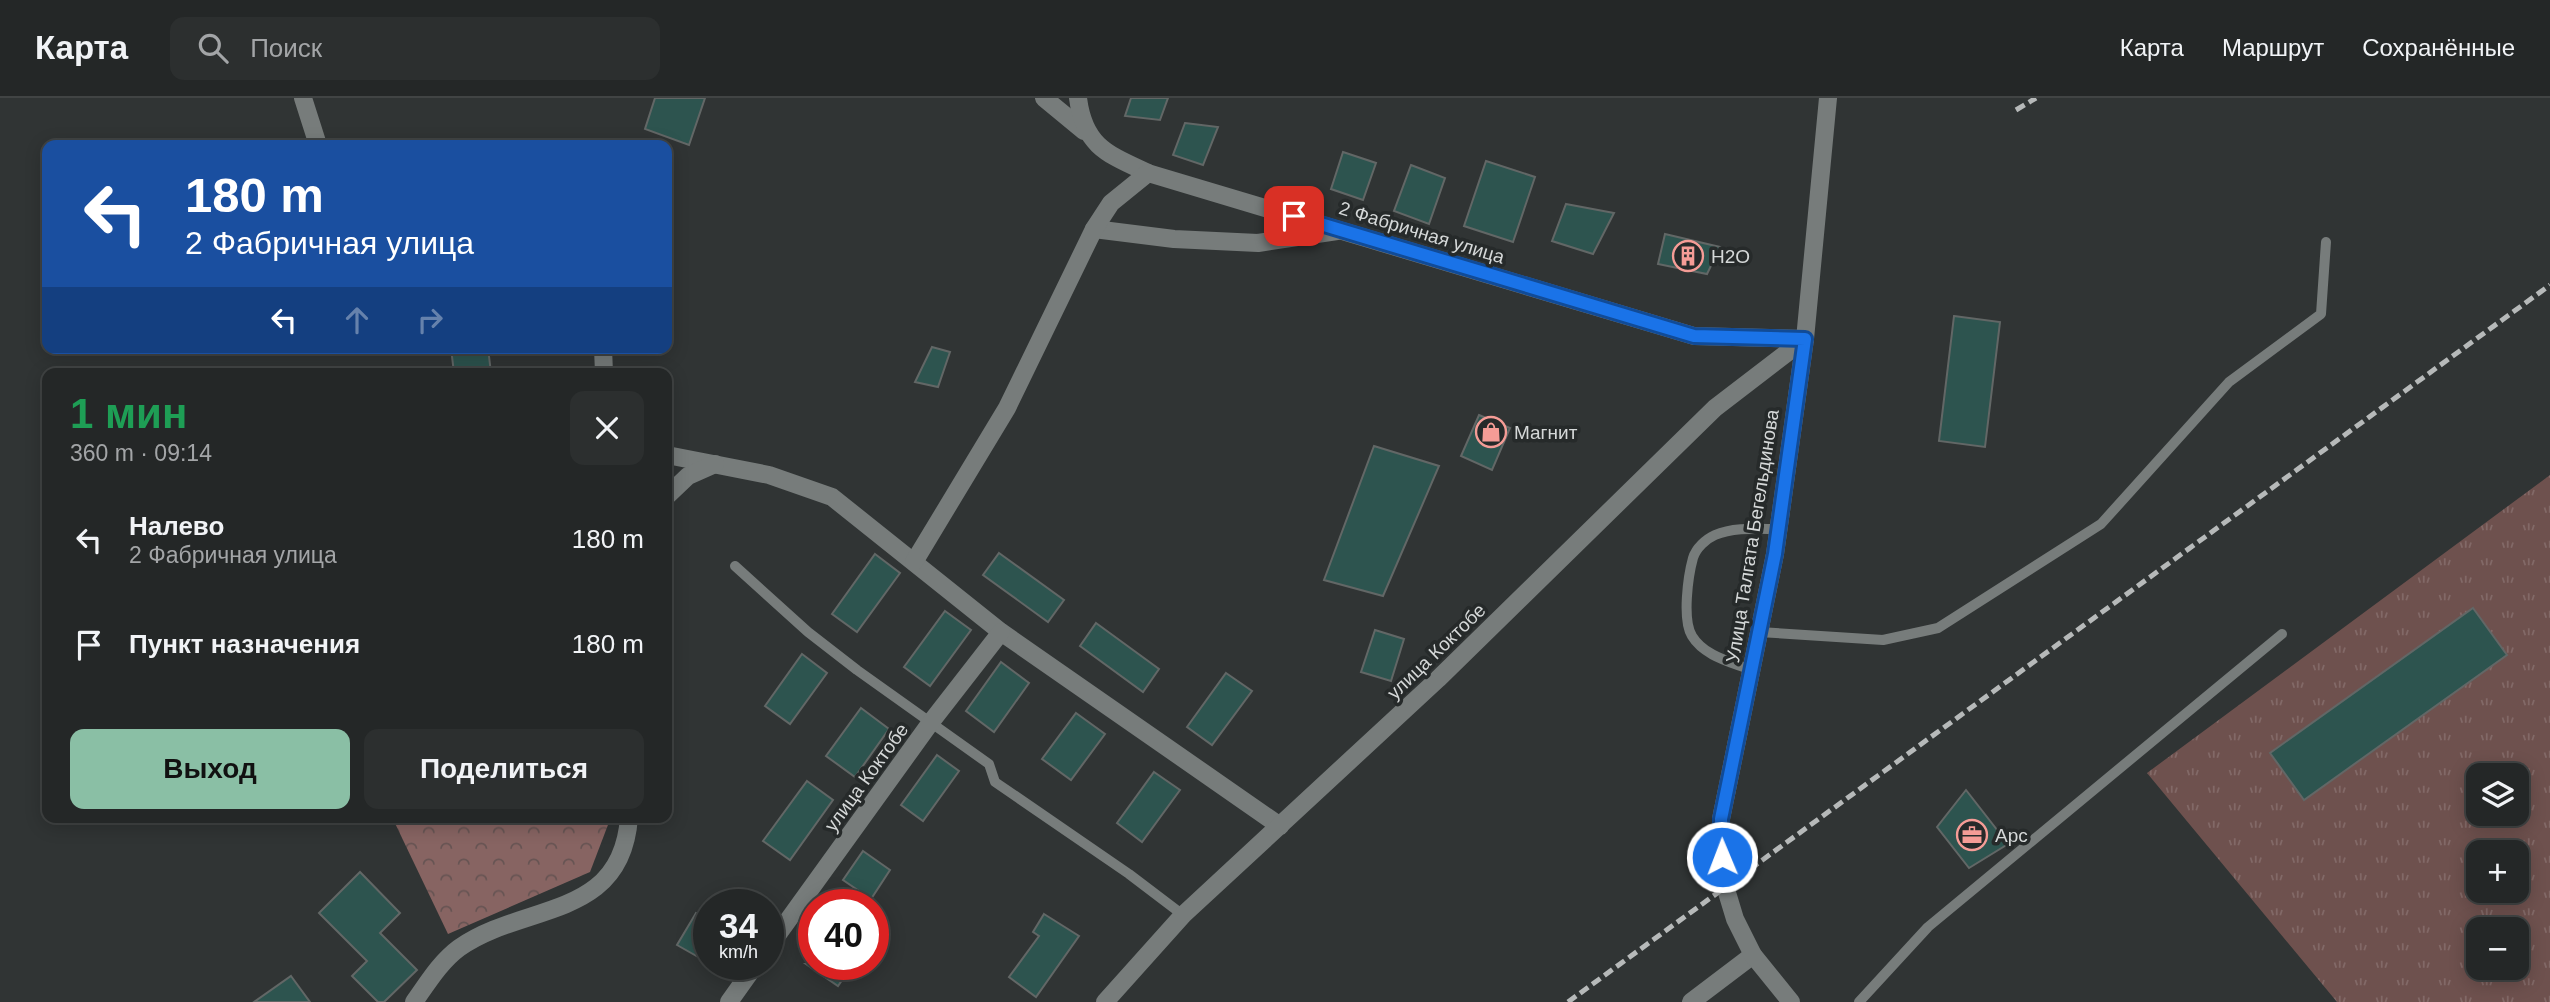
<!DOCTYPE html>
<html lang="ru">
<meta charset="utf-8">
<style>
:root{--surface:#242727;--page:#2c2f2f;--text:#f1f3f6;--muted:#a3a5a7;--line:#414444;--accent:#8abfa5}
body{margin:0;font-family:Helvetica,sans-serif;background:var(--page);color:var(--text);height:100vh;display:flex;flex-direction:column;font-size:26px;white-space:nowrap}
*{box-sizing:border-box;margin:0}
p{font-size:23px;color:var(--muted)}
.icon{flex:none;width:38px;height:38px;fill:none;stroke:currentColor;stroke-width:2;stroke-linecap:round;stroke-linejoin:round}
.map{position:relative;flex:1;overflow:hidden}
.side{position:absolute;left:42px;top:270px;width:630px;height:455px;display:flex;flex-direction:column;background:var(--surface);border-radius:14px;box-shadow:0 4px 18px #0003,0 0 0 2px var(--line)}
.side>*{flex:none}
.hud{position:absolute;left:42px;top:42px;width:630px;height:214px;border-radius:14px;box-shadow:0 4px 18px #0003,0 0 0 2px var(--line);background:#1a4fa0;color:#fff;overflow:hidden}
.tools{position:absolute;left:2466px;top:665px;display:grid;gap:14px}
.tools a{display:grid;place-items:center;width:63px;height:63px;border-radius:14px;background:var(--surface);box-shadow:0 4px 18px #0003,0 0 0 2px var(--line);font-size:35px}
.speed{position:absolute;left:693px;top:791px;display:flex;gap:14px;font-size:35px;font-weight:700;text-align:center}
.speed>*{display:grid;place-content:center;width:91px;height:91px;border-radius:50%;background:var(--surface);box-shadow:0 4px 18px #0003,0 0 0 2px var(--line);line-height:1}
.speed small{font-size:18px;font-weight:400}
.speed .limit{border:10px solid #d22;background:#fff;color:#111}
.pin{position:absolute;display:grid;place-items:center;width:60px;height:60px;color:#fff;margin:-30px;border-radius:14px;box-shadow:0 4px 10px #0006}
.me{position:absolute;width:77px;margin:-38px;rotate:359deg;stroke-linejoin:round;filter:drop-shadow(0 0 5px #0008)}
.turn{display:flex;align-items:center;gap:24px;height:147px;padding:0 28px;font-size:32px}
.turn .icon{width:91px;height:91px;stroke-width:2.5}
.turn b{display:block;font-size:49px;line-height:60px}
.lanes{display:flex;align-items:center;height:66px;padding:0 28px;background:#0003;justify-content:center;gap:35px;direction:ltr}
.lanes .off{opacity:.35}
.round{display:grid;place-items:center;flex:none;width:74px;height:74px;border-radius:14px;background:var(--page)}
.overview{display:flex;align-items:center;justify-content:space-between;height:119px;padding:0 28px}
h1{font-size:42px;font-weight:800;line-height:52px;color:#1e9e55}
.cta{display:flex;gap:14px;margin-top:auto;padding:14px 28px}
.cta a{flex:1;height:80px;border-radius:14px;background:var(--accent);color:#111;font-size:28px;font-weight:800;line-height:80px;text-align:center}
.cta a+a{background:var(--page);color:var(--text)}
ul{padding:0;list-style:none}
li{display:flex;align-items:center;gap:21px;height:105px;padding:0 28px}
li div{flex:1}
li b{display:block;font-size:26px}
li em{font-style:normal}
header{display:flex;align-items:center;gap:42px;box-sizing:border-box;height:98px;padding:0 35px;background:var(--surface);border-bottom:2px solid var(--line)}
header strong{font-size:33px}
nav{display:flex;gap:38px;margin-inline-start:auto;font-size:24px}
.search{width:490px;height:63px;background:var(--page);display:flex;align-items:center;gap:18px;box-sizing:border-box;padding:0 24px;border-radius:14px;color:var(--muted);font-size:26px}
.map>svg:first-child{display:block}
</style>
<header>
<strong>Карта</strong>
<div class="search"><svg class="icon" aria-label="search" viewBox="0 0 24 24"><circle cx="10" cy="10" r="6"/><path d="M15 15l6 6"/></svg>Поиск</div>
<nav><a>Карта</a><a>Маршрут</a><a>Сохранённые</a></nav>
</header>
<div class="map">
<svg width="2550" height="904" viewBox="0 0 2550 904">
<defs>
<pattern id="grass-tufts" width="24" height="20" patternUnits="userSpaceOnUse" patternTransform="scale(1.75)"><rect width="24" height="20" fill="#6e514e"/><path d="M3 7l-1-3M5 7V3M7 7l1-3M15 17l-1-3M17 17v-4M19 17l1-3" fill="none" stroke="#826967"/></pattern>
<pattern id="forest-crowns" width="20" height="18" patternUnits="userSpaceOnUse" patternTransform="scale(1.75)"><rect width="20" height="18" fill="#876462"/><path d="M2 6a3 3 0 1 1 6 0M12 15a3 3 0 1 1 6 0" fill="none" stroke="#675453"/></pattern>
</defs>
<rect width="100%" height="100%" fill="#303434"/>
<path fill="url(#grass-tufts)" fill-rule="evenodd" d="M2550 377V904H2337L2147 675ZM2478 677H2516V716H2478ZM2478 754H2516V793H2478ZM2478 831H2516V870H2478Z"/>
<polygon fill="url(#forest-crowns)" points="392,719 611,719 590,774 448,836"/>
<g fill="#2d544f" stroke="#626766" stroke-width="2">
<polygon points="655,0 705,0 689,47 645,31"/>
<polygon points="1131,0 1168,0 1160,22 1125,18"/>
<polygon points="1185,25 1218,29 1203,67 1173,57"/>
<polygon points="1343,54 1376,65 1363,102 1331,91"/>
<polygon points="1486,63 1535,79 1513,144 1464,128"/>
<polygon points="1411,67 1445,80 1429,126 1394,113"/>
<polygon points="1566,106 1614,115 1593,156 1552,143"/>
<polygon points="1665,136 1720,149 1707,176 1658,166"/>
<polygon points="1954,218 2000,224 1985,349 1939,343"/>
<polygon points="932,249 950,254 938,289 915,284"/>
<polygon points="451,250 488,250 491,275 454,275"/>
<polygon points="1479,317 1510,330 1492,372 1461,358"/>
<polygon points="1374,348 1439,368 1383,498 1324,482"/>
<polygon points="999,455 1064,502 1048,524 983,477"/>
<polygon points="875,456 900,475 857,534 832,516"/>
<polygon points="2473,510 2507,557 2304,702 2270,655"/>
<polygon points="945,513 971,532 930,588 904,569"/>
<polygon points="1096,525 1159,571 1143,594 1080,548"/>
<polygon points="1375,532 1404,541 1391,583 1361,574"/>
<polygon points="802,556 827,575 790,626 765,608"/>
<polygon points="1001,564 1029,585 994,634 966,613"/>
<polygon points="1226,575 1252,593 1212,647 1187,629"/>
<polygon points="861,610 889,631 855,679 826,658"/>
<polygon points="1076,615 1105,636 1071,682 1042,661"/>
<polygon points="937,657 959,673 923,723 901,707"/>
<polygon points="1154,674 1180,692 1142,744 1117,725"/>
<polygon points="807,683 833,702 790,762 763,743"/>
<polygon points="1966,692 2008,746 1969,770 1937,729"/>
<polygon points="863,753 890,772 871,801 843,782"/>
<polygon points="360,774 400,815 380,835 417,872 384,904 378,904 352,878 367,863 319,815"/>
<polygon points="696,815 709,822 709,865 677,847"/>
<polygon points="1044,816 1079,838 1036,899 1009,879 1039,838 1033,834"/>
<polygon points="806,866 853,866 838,888"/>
<polygon points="291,878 310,904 254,904"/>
</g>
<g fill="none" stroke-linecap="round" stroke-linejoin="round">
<g stroke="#777c7b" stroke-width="10">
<polyline points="735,468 808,534 857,572 989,666 995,684 1129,776 1183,817"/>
<polyline points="1759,534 1883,542 1938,530 2101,426 2229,284 2321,216 2326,144"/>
<path d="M1751 572C1731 564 1704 558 1692 538 1682 522 1688 478 1693 460 1696 450 1706 441 1715 437 1734 429 1758 431 1778 431"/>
<polyline points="1859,904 1928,829 2282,536"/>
</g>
<g stroke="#777c7b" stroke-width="18">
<polyline points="303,0 318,47"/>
<polyline points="1044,0 1084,33"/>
<path d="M1078 0C1084 48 1107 56 1148 75"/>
<polyline points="1094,131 1174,141 1258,145 1337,133"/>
<polyline points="603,250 604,275"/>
<polyline points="667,357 769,377 832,399 1001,534 1280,728"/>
<polyline points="667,398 688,378 715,366"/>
<polyline points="914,464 1007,310 1094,131 1111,105 1148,75 1694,238 1805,241"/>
<polyline points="768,850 931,624 1001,534"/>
<path d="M414 904C427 886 440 864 459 850 524 804 622 823 629 719"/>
<polyline points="729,904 756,866"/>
<polyline points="1105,904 1183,817 1438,581 1715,310 1805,241"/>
<polyline points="1691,904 1753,857"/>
</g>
<polyline stroke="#777c7b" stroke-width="18" points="1791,904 1753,857 1735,821 1722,778 1721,721 1775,456 1805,241 1828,0"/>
<g stroke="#b6b9b9" stroke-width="5" stroke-dasharray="10 5" stroke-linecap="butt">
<polyline points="2016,12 2036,0"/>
<polyline points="1568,904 2550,187"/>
</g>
</g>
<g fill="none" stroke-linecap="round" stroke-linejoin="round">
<g stroke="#114b97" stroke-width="18">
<polyline id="route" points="1294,118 1694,238 1805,241 1775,456 1721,721 1722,759"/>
</g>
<use href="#route" stroke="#1a73e8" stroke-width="12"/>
</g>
<defs>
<g id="building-ring" transform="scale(1.575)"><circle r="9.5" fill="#262a2a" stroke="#f59c96" stroke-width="1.5"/><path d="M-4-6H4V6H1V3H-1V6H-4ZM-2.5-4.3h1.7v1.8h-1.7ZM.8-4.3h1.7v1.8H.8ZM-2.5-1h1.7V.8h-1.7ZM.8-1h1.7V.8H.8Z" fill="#f59c96"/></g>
<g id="shop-ring" transform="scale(1.575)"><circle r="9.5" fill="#262a2a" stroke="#f59c96" stroke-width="1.5"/><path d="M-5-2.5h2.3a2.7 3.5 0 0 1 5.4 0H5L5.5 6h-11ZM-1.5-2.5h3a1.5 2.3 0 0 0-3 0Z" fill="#f59c96"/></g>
<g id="office-ring" transform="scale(1.575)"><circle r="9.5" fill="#262a2a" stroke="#f59c96" stroke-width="1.5"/><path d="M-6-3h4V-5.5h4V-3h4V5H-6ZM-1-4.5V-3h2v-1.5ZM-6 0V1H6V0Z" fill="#f59c96"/></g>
</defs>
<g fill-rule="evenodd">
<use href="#building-ring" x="1688" y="158"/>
<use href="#shop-ring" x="1491" y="334"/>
<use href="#office-ring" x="1972" y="737"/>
</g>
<g text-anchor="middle" stroke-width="7" stroke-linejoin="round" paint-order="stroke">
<g font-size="19" fill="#d5d8d8" stroke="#262a2a">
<text transform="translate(1422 134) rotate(17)" y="7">2 Фабричная улица</text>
<text transform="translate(1752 438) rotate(-81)" y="7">Улица Талгата Бегельдинова</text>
<text transform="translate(1436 553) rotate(-44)" y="7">улица Коктобе</text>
<text transform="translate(866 679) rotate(-54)" y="7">улица Коктобе</text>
</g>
<g font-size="19" fill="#d5d8d8" stroke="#262a2a" text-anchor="start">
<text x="1711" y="165">H2O</text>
<text x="1514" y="341">Магнит</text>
<text x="1995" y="744">Арс</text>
</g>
</g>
</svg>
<div class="tools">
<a><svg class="icon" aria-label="layers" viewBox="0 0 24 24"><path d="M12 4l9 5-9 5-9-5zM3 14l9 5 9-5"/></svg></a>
<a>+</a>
<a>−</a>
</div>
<div class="speed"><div>34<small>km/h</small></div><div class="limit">40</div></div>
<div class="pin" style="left:1294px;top:118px;background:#d93025"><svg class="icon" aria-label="arrive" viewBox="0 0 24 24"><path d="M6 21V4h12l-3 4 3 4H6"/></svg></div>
<svg class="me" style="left:1722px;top:759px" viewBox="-20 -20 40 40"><circle r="17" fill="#1a73e8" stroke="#fff" stroke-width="3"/><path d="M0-11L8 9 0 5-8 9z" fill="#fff"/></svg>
<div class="hud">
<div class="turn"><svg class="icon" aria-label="left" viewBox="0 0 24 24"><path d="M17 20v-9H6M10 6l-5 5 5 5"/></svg><div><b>180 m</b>2 Фабричная улица</div></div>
<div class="lanes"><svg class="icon" aria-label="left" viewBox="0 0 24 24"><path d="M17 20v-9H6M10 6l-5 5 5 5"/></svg><svg class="icon off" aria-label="ahead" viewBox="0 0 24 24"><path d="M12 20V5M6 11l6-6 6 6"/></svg><svg class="icon off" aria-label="right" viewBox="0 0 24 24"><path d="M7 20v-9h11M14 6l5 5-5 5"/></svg></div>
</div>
<section class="side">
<div class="overview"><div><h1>1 мин</h1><p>360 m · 09:14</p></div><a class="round"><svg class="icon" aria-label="close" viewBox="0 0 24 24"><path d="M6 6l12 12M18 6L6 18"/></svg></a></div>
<ul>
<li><svg class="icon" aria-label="left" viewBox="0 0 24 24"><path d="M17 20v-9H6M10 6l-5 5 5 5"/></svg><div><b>Налево</b><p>2 Фабричная улица</p></div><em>180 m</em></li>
<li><svg class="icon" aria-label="arrive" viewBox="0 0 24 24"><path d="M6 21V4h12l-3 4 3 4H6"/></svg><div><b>Пункт назначения</b></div><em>180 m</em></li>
</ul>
<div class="cta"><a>Выход</a><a>Поделиться</a></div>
</section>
</div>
